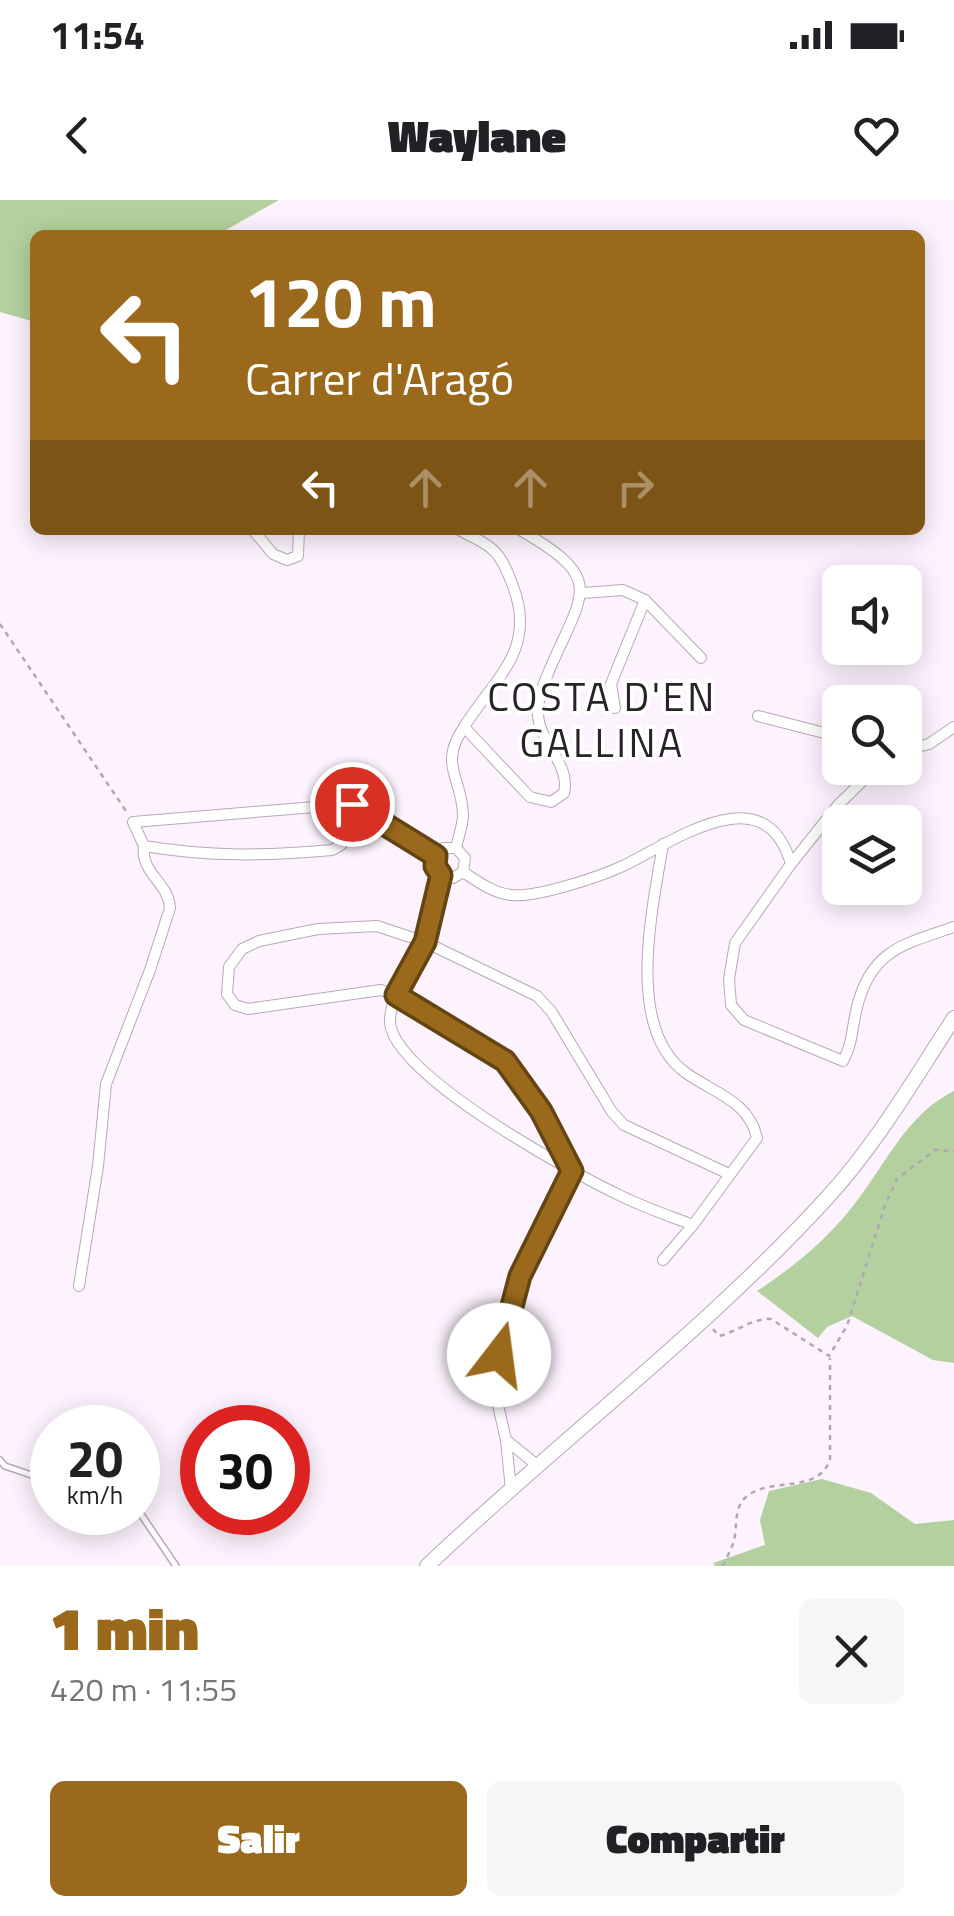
<!DOCTYPE html>
<html lang="es">
<meta charset="utf-8">
<style>
:root{--surface:#fff;--page:#f6f6f6;--text:#202124;--muted:#757577;--accent:#9a691c}
body{margin:0;font-family:"Titillium Web",sans-serif;background:var(--page);color:var(--text);height:100vh;display:flex;flex-direction:column;font-size:38px;white-space:nowrap}
*{box-sizing:border-box;margin:0}
p{font-size:32px;color:var(--muted)}
.icon{flex:none;width:55px;height:55px;fill:none;stroke:currentColor;stroke-width:2;stroke-linecap:round;stroke-linejoin:round}
.map{position:relative;height:1366px;overflow:hidden}
.side{display:flex;flex-direction:column;background:var(--surface);flex:1}
.side>*{flex:none}
.guide{position:absolute;left:30px;top:30px;width:895px;height:305px;border-radius:15px;box-shadow:0 5px 25px #0003;background:#9a691c;color:#fff;overflow:hidden}
.controls{position:absolute;left:822px;top:365px;display:grid;gap:20px}
.controls a{display:grid;place-items:center;width:100px;height:100px;border-radius:15px;background:var(--surface);box-shadow:0 5px 25px #0003;font-size:50px}
.speed{position:absolute;left:30px;top:1205px;display:flex;gap:20px;font-size:50px;font-weight:700;text-align:center}
.speed>*{display:grid;place-content:center;width:130px;height:130px;border-radius:50%;background:var(--surface);box-shadow:0 5px 25px #0003;line-height:1}
.speed small{font-size:25px;font-weight:400}
.speed .limit{border:15px solid #d22;background:#fff;color:#111}
.pin{position:absolute;display:grid;place-items:center;width:85px;height:85px;color:#fff;margin:-42px;border:5px solid #fff;border-radius:50%;box-shadow:0 2px 10px #0007}
.me{position:absolute;width:110px;margin:-55px;rotate:15deg;stroke-linejoin:round;filter:drop-shadow(0 0 8px #0008)}
.turn{display:flex;align-items:center;gap:35px;height:210px;padding:0 50px;font-size:45px}
.turn .icon{width:130px;height:130px;stroke-width:2.5}
.turn b{display:block;font-size:70px;line-height:85px}
.lanes{display:flex;align-items:center;height:95px;padding:0 50px;background:#0003;justify-content:center;gap:50px;direction:ltr}
.lanes .off{opacity:.35}
.round{display:grid;place-items:center;flex:none;width:105px;height:105px;border-radius:15px;background:var(--page)}
.head{display:flex;align-items:center;justify-content:space-between;height:170px;padding:0 50px}
h1{font-size:60px;font-weight:800;line-height:75px;color:var(--accent)}
.primary-button{display:flex;gap:20px;margin-top:auto;padding:20px 50px}
.primary-button a{flex:1;height:115px;border-radius:15px;background:var(--accent);color:#fff;font-size:40px;font-weight:800;line-height:115px;text-align:center}
.primary-button a+a{background:var(--page);color:var(--text)}
.status{display:flex;justify-content:space-between;align-items:center;height:70px;padding:0 50px;background:var(--surface);direction:ltr}
.status svg{height:28px;fill:currentColor}
header{display:flex;justify-content:space-between;align-items:center;height:130px;padding:0 50px;background:var(--surface);font-size:45px;font-weight:800}
.map>svg:first-child{display:block}
</style>
<div class="status"><b>11:54</b><svg viewBox="0 0 49 12"><path d="M0 12V9h3v3zM5 12V6h3v6zM10 12V3h3v9zM15 12V0h3v12zM26 1h20v11H26zM47 4h2v5h-2z"/></svg></div>
<header><svg class="icon" aria-label="back" viewBox="0 0 24 24"><path d="M15 5l-7 7 7 7"/></svg>Waylane<svg class="icon" aria-label="heart" viewBox="0 0 24 24"><path d="M12 20l-8-8c-3-5 5-10 8-4 3-6 11-1 8 4z"/></svg></header>
<div class="map">
<svg width="954" height="1366" viewBox="0 0 954 1366">
<rect width="100%" height="100%" fill="#fdf3fe"/>
<g fill="#b5d09f">
<polygon points="0,0 279,0 217,35 35,35 35,122 0,112"/>
<path d="M954 891V1163L933 1160 852 1116 827 1127 818 1138 757 1091C794 1067 830 1037 856 1002 887 962 907 914 954 891Z"/>
<polygon points="822,1279 871,1293 915,1324 954,1320 954,1366 715,1366 713,1363 765,1345 760,1320 769,1291"/>
</g>
<g fill="none" stroke-linecap="round" stroke-linejoin="round">
<g stroke="#b8a8b9" stroke-width="8">
<g id="service">
<polyline points="0,1260 5,1266 52,1282"/>
<polyline points="138,1310 176,1366"/>
</g>
</g>
<g stroke="#b8a8b9" stroke-width="12">
<g id="minor">
<polyline points="253,330 273,354 287,360 298,356 299,330"/>
<path d="M459 330C495 348 500 350 514 389 536 451 494 479 464 527"/>
<polyline points="582,393 623,390 645,400 701,458"/>
<polyline points="615,508 611,484 645,400"/>
<polyline points="758,516 840,537"/>
<polyline points="905,550 929,544 954,527"/>
<path d="M876 568 838 605 791 664 735 743 729 779 731 805 744 820 843 861C853 843 852 826 857 807 871 750 904 744 954 727"/>
<path d="M364 612 341 645 332 650C266 656 210 657 144 646L133 622 352 604 436 656"/>
<path d="M456 648C458 638 463 625 463 615 462 577 438 565 464 527L530 597 551 602 564 593C571 564 540 544 538 515 537 499 543 486 549 471 583 391 607 380 520 330"/>
<polyline points="436,656 444,648 456,648 465,658 463,672"/>
<polyline points="436,656 435,667 441,675 453,678 463,672"/>
<path d="M463 672C477 681 493 693 511 695 536 698 599 677 623 666 673 642 765 573 791 664"/>
<path d="M441 675C436 697 433 722 425 742 415 768 392 790 390 819 386 871 571 972 615 993 640 1006 667 1015 693 1025"/>
<path d="M663 1060 693 1025 757 938C749 901 714 893 686 873 624 829 653 707 663 644"/>
<path d="M79 1086 98 966 106 884 150 770 170 708C169 683 140 673 144 646"/>
<polyline points="506,1240 511,1290"/>
<path d="M538 1266 506 1240 497 1201 499 1155 520 1076 572 971C550 929 529 881 491 850L396 795 381 790 248 809 235 805 227 794 229 767 242 749 259 741 318 729 377 726 425 742 537 796 551 811 612 912 624 925 729 974"/>
</g>
</g>
<g stroke="#b8a8b9" stroke-width="16">
<path id="secondary" d="M427 1366C557 1242 705 1131 826 999 876 945 914 879 954 818"/>
</g>
<g stroke="#b0a8b1" stroke-width="2.5" stroke-dasharray="5 5" stroke-linecap="butt">
<polyline points="0,424 128,614"/>
<path d="M713 1129 719 1136C737 1132 752 1118 771 1119L829 1156 847 1126 885 1005 897 979 935 950 954 951"/>
<path d="M723 1366C726 1359 730 1351 733 1344 738 1330 733 1309 745 1298 769 1275 816 1296 830 1260V1158"/>
</g>
<use href="#service" stroke="#fff" stroke-width="5"/>
<use href="#minor" stroke="#fff" stroke-width="10"/>
<use href="#secondary" stroke="#fff" stroke-width="14"/>
</g>
<g fill="none" stroke-linecap="round" stroke-linejoin="round">
<g stroke="#644412" stroke-width="25">
<polyline id="route" points="352,604 436,656 435,666 441,675 425,742 396,795 505,861 541,911 572,971 520,1076 499,1155"/>
</g>
<use href="#route" stroke="#9a691c" stroke-width="18"/>
</g>
<g text-anchor="middle" stroke-width="8" stroke-linejoin="round" paint-order="stroke">
<g font-size="40" letter-spacing="2.5" fill="#282229" stroke="#fff">
<text x="602" y="511">COSTA D'EN<tspan x="602" dy="46">GALLINA</tspan></text>
</g>
</g>
</svg>
<div class="controls">
<a><svg class="icon" aria-label="sound" viewBox="0 0 24 24"><path d="M4 9h4l5-4v14l-5-4H4zM17 9q2 3 0 6"/></svg></a>
<a><svg class="icon" aria-label="search" viewBox="0 0 24 24"><circle cx="10" cy="10" r="6"/><path d="M15 15l6 6"/></svg></a>
<a><svg class="icon" aria-label="layers" viewBox="0 0 24 24"><path d="M12 4l9 5-9 5-9-5zM3 14l9 5 9-5"/></svg></a>
</div>
<div class="speed"><div>20<small>km/h</small></div><div class="limit">30</div></div>
<div class="pin" style="left:352px;top:604px;background:#d93025"><svg class="icon" aria-label="arrive" viewBox="0 0 24 24"><path d="M6 21V4h12l-3 4 3 4H6"/></svg></div>
<svg class="me" style="left:499px;top:1155px" viewBox="-20 -20 40 40"><circle r="19" fill="#fff"/><path d="M0-13L10 11 0 6-10 11z" fill="#9a691c"/></svg>
<div class="guide">
<div class="turn"><svg class="icon" aria-label="left" viewBox="0 0 24 24"><path d="M17 20v-9H6M10 6l-5 5 5 5"/></svg><div><b>120 m</b>Carrer d'Aragó</div></div>
<div class="lanes"><svg class="icon" aria-label="left" viewBox="0 0 24 24"><path d="M17 20v-9H6M10 6l-5 5 5 5"/></svg><svg class="icon off" aria-label="ahead" viewBox="0 0 24 24"><path d="M12 20V5M6 11l6-6 6 6"/></svg><svg class="icon off" aria-label="ahead" viewBox="0 0 24 24"><path d="M12 20V5M6 11l6-6 6 6"/></svg><svg class="icon off" aria-label="right" viewBox="0 0 24 24"><path d="M7 20v-9h11M14 6l5 5-5 5"/></svg></div>
</div>
</div>
<section class="side">
<div class="head"><div><h1>1 min</h1><p>420 m · 11:55</p></div><a class="round"><svg class="icon" aria-label="close" viewBox="0 0 24 24"><path d="M6 6l12 12M18 6L6 18"/></svg></a></div>
<div class="primary-button"><a>Salir</a><a>Compartir</a></div>
</section>
